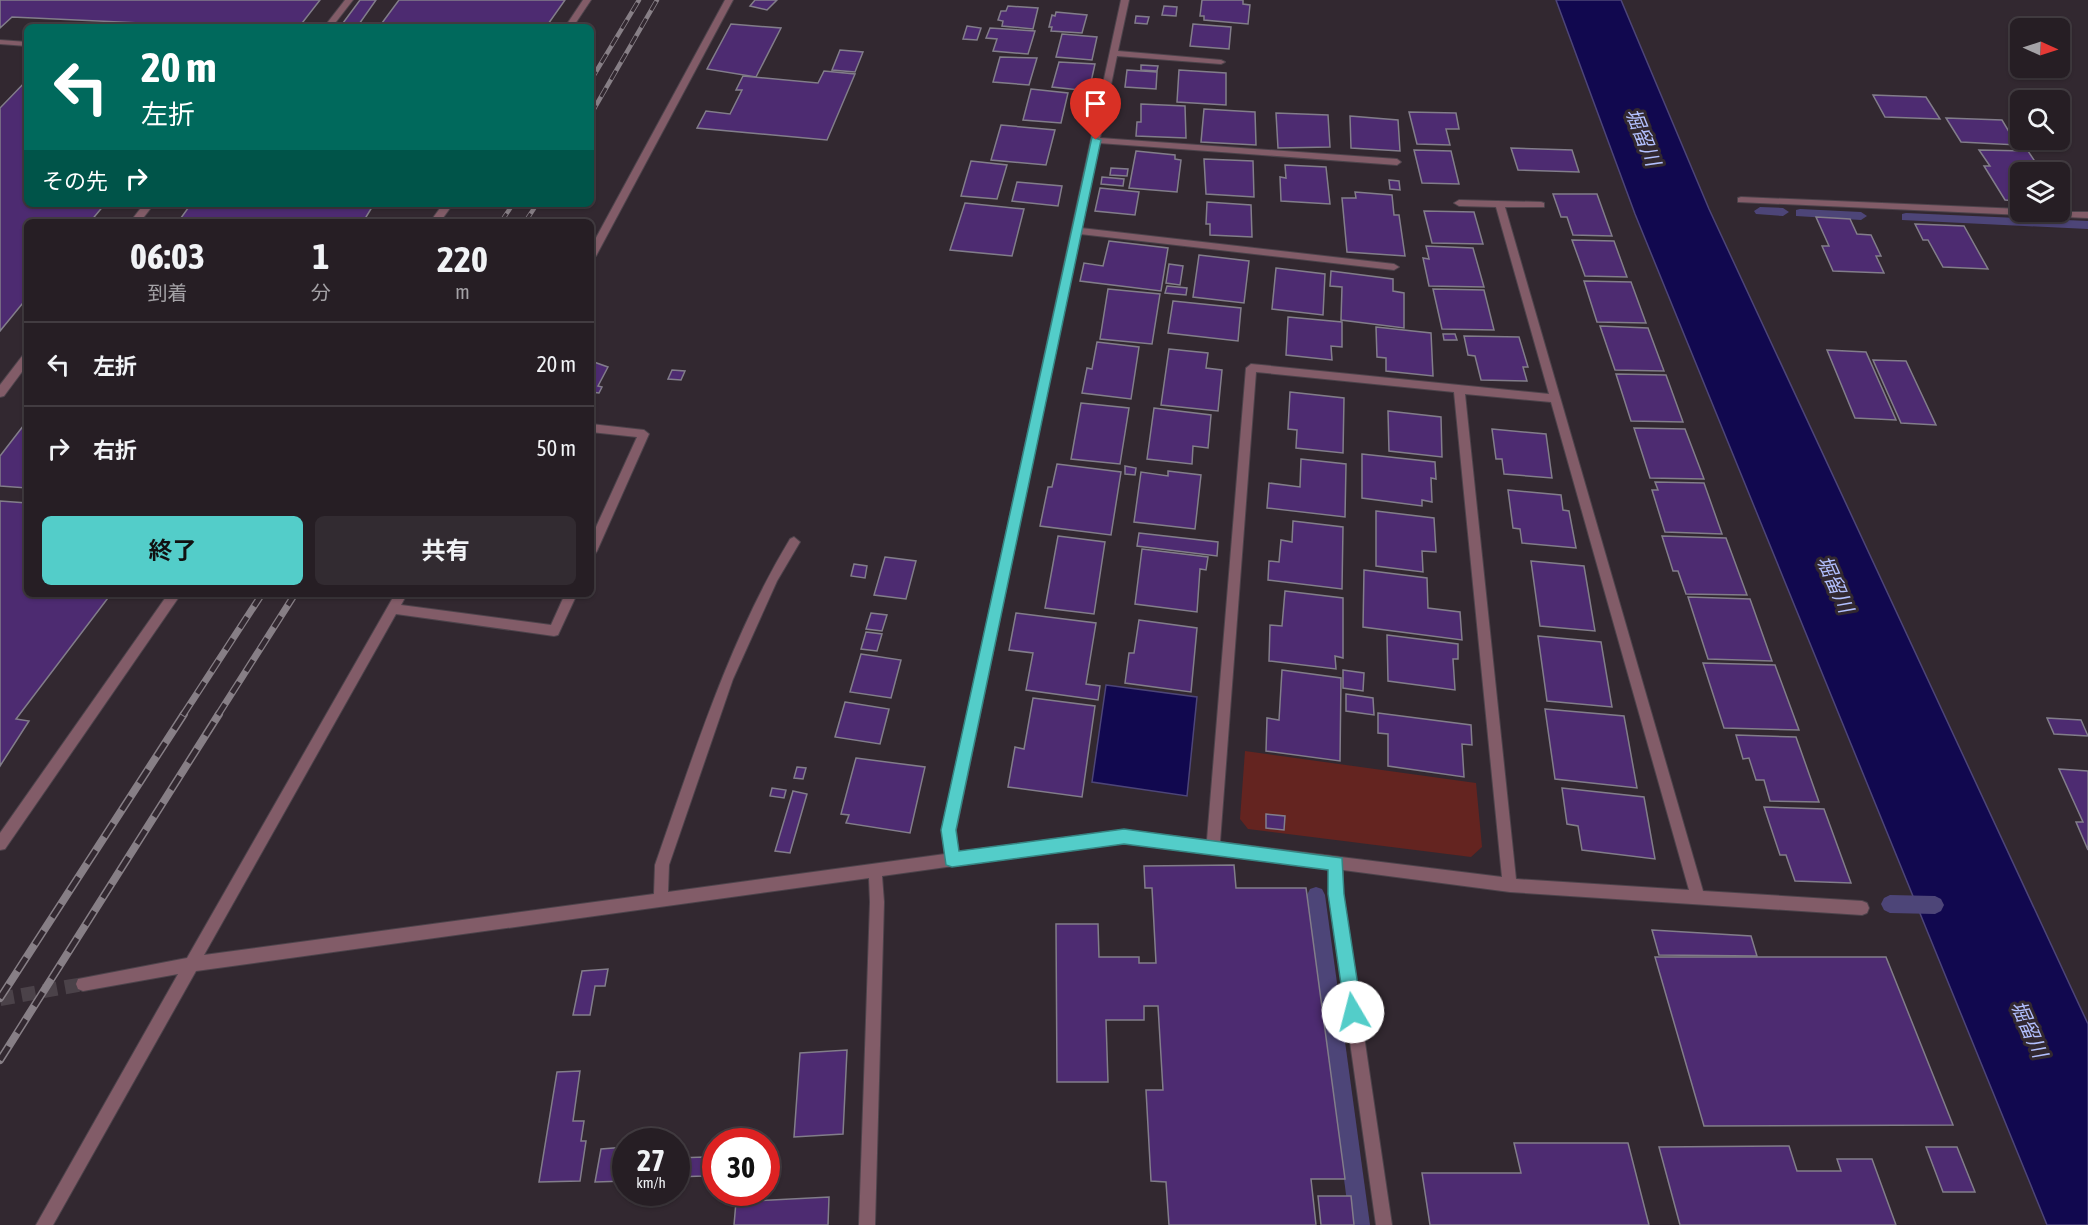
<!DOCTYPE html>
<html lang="ja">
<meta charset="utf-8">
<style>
:root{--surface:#261e24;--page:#322b31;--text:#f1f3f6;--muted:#a4a2a6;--line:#423c41;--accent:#53cdc9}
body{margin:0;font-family:"Asap Condensed","Noto Sans JP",sans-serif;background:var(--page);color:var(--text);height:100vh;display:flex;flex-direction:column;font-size:22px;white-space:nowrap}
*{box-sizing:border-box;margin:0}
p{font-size:20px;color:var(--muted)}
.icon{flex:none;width:33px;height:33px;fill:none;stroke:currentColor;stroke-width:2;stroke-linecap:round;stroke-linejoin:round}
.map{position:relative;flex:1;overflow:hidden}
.drawer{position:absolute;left:24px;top:219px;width:570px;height:378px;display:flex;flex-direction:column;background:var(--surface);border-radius:9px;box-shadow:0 2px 4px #0004,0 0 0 2px var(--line)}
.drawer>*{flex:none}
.guide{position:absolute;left:24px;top:24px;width:570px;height:183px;border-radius:9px;box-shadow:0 2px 4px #0004,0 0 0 2px var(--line);background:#00695c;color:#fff;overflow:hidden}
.needle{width:39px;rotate:93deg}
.fabs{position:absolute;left:2010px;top:18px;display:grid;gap:12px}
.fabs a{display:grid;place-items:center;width:60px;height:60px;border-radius:9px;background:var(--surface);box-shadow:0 2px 4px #0004,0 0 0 2px var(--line);font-size:30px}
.speed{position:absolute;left:612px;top:1128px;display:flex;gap:12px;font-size:30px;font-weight:700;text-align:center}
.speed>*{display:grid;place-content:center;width:78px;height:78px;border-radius:50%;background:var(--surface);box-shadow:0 2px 4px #0004,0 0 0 2px var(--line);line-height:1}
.speed small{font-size:15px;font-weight:400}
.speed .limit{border:9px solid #d22;background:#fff;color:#111}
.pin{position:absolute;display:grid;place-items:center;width:51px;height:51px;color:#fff;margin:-62px -26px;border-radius:50% 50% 50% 0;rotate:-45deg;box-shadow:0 0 6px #0007}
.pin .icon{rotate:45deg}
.me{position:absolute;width:66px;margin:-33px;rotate:352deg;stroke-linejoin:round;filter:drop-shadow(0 0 4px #0008)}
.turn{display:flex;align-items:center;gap:21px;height:126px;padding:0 18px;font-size:27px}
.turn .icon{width:78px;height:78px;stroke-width:2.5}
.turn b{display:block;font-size:42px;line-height:51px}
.then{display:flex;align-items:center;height:57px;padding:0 18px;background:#0003;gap:12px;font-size:22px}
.eta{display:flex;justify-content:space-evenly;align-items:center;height:102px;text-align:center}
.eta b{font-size:36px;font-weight:700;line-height:42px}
.primary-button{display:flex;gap:12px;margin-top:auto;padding:12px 18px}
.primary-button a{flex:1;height:69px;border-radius:9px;background:var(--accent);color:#111;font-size:24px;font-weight:700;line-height:69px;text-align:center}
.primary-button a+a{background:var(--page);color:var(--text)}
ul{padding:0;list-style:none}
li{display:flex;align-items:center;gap:18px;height:84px;padding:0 18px;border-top:2px solid var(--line)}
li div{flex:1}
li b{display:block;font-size:22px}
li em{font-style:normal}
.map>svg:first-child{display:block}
</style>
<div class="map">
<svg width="2088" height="1225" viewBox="0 0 2088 1225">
<rect width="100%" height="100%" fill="#322830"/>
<polygon fill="#642420" points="1245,751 1476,783 1482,847 1471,857 1248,829 1240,819"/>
<g fill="#11084f" stroke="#4d4578" stroke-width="1.5">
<polygon points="1556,0 1621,0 1709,209 2088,1024 2088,1225 2047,1225 1635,214"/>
<polygon points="1106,685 1197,697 1187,796 1092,782"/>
</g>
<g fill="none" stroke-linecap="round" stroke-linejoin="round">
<g fill="#4d4578" fill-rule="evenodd">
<polygon points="1760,207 1783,208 1789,212 1783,216 1756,214 1754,211"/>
<polygon points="1800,209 1861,212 1867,216 1861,220 1796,216 1796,210"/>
<polygon points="1906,213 2088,221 2088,229 1902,220 1902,214"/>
<polygon points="1316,887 1322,889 1325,895 1370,1225 1350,1225 1307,895 1310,889"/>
<polygon points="1890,895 1935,896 1941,899 1944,905 1941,911 1935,914 1890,913 1884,910 1881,904 1884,898"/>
</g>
</g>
<g fill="#4d2b71" stroke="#827d8a" stroke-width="1.5">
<polygon points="0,0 320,0 299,27 227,27 12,17 0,28"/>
<polygon points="360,0 376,0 357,27 340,27"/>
<polygon points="399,0 565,0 546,27 379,27"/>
<polygon points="755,0 777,0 767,10 750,6"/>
<polygon points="1202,0 1243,0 1243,4 1250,5 1248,24 1204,20 1204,16 1200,16"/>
<polygon points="1008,6 1038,8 1033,29 1002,26 1003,21 998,20 1001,11 1006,11"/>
<polygon points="1164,6 1177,7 1176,16 1162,15"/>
<polygon points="1056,12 1087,15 1082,33 1051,31 1052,27 1049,27 1052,15 1055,16"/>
<polygon points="1136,16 1149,17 1147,24 1135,23"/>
<polygon points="731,24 781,28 756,77 707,69"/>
<polygon points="1193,24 1231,27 1229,49 1190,46"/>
<polygon points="967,26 981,28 977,40 963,39"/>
<polygon points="990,28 1035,31 1028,54 993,51 997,39 986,38"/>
<polygon points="1062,34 1097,37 1092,60 1056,57"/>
<polygon points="840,50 863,52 855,72 832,70"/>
<polygon points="1000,57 1037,58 1029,85 993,82"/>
<polygon points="1059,62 1095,64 1089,91 1052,87"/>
<polygon points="1141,65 1158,66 1157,71 1141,70"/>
<polygon points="1127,70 1157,72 1156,89 1125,87"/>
<polygon points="1179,70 1226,73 1226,105 1177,102"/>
<polygon points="824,71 855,74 827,140 697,128 706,111 730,114 742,90 736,90 743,76 818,83"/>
<polygon points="27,80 27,204 105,204 90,222 27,222 27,298 0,331 0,108"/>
<polygon points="1031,89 1068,93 1061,123 1023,120"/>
<polygon points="1873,95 1926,97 1940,119 1885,117"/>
<polygon points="1141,104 1185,106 1186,138 1136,136 1137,122 1141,122"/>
<polygon points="1204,109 1255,112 1256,145 1201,142"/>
<polygon points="1409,112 1456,113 1459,129 1446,129 1450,145 1417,144"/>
<polygon points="1276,113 1328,115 1330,147 1278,148"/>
<polygon points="1350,116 1398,120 1400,151 1351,148"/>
<polygon points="1946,118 2002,120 2017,145 1961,142"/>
<polygon points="1001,125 1055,130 1046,165 991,160"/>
<polygon points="1511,148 1572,150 1579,172 1518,170"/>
<polygon points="1414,150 1451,151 1459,184 1422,183"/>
<polygon points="1979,150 2028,151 2042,172 2020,172 2020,201 2005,200 1984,166 1990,166"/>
<polygon points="1136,151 1175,155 1175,159 1181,160 1177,192 1129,188"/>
<polygon points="1204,159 1253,161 1254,197 1206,194"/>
<polygon points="971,161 1007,165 997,199 961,196"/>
<polygon points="1285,165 1326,167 1330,204 1281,201 1280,177 1286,178"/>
<polygon points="1111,168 1128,169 1127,176 1110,175"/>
<polygon points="1102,177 1124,179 1123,186 1101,184"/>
<polygon points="1389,180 1399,181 1400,190 1390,189"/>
<polygon points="1017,182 1062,186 1058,206 1012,201"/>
<polygon points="1100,188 1139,192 1135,215 1095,211"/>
<polygon points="1355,192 1392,195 1394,215 1399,215 1405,256 1347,252 1342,198 1356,198"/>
<polygon points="1553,194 1597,194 1612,236 1573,235 1567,217 1561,217"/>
<polygon points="1207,202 1251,205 1252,237 1210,235 1210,224 1206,224"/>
<polygon points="965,203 1024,209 1012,256 950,250"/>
<polygon points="191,204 374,204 363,222 178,222"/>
<polygon points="1424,211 1474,212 1483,244 1432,243"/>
<polygon points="1816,217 1850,219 1857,234 1871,235 1881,256 1876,256 1884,273 1833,271 1822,246 1829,246"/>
<polygon points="1915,224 1964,226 1988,269 1943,267 1928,240 1923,240"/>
<polygon points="1572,240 1614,241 1627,277 1585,276"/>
<polygon points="1109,241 1168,248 1161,291 1080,281 1084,263 1103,266"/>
<polygon points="1426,246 1473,248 1484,287 1429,286 1423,258 1429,259"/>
<polygon points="1199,255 1249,261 1244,303 1193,297"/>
<polygon points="1169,264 1183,266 1180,285 1166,283"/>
<polygon points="1276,268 1325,274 1323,315 1272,309"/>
<polygon points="1331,271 1393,279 1393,291 1404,293 1404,328 1341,320 1342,287 1330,286"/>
<polygon points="1584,281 1631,282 1646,323 1597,322"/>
<polygon points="1167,286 1187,288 1186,295 1165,293"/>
<polygon points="1108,289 1160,294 1152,344 1100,339"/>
<polygon points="1433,289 1484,290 1494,330 1442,329"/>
<polygon points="1173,301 1241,308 1238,341 1168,333"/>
<polygon points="1288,317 1342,322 1342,347 1331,346 1332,360 1286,355"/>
<polygon points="1600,326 1648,328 1664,371 1615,370"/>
<polygon points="1376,327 1431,333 1433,376 1386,371 1386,358 1377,357"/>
<polygon points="1443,334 1455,334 1457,340 1444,340"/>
<polygon points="1464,336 1519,337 1528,367 1523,367 1527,381 1481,380 1475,356 1468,355"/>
<polygon points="1097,342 1139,347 1131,399 1082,393 1087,368 1092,369"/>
<polygon points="1169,349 1208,353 1206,368 1222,370 1218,411 1161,405"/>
<polygon points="1827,350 1866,352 1896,420 1855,418"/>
<polygon points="1873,360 1906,361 1936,425 1901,423"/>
<polygon points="591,361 608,367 598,386 602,387 599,393 591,392"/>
<polygon points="672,370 685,371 681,380 668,379"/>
<polygon points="1616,374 1666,375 1683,422 1631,421"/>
<polygon points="1290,392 1344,398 1343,453 1296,448 1297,430 1288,429"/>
<polygon points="1081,403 1129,408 1120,464 1071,459"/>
<polygon points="1154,408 1211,415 1208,448 1193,446 1192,464 1147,459"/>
<polygon points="1388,411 1441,417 1442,457 1389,451"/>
<polygon points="27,421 27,488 0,486 0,456"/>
<polygon points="1634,428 1685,429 1704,479 1650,478"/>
<polygon points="1492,429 1546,434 1552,478 1504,474 1502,459 1496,459"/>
<polygon points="1362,454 1435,462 1436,479 1431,478 1432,502 1422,500 1422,506 1362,498"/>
<polygon points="1301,459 1346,464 1345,517 1267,508 1269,483 1300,487"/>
<polygon points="1057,464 1121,472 1111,535 1040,526 1048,487 1052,487"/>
<polygon points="1125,466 1136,468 1135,475 1125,474"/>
<polygon points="1168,471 1201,475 1195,529 1134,522 1141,472 1168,476"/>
<polygon points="1655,482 1704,483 1722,534 1665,532 1652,490 1658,490"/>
<polygon points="1508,490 1561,495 1563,510 1569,511 1576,548 1522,543 1520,529 1513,528"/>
<polygon points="0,501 27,503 27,594 111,594 16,719 29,721 0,766"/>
<polygon points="1376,511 1434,518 1436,552 1422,551 1423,572 1376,566"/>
<polygon points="1293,521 1343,527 1342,589 1268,580 1269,561 1279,562 1281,540 1292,542"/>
<polygon points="1139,533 1218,542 1217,556 1137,546"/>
<polygon points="1058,536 1105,542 1094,614 1045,608"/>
<polygon points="1662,536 1726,538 1747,595 1686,594 1678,571 1673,571"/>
<polygon points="1142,549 1208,557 1206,570 1200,569 1197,612 1135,604"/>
<polygon points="885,557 916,561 906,599 874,595"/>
<polygon points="1531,561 1584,566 1595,631 1540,626"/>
<polygon points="854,564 867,566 865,578 851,576"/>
<polygon points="1364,570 1427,578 1428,608 1460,612 1462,640 1363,627"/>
<polygon points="1285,591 1343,598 1343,658 1335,656 1336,669 1269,661 1270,625 1282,626"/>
<polygon points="1688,597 1750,599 1772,661 1708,659"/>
<polygon points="871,613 887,615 882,631 866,629"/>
<polygon points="1016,613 1096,623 1086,684 1100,686 1098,700 1026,690 1033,653 1009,650"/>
<polygon points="1139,620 1197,628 1191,692 1125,683 1129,653 1134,653"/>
<polygon points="866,632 882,634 877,651 861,649"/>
<polygon points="1387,635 1458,644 1458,659 1453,659 1455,690 1388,681"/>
<polygon points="1538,636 1601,642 1612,707 1547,701"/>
<polygon points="861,654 901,660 891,698 850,692"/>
<polygon points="1703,663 1775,665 1799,730 1724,728"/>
<polygon points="1282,670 1341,678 1340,761 1266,751 1267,718 1279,720"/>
<polygon points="1343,670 1364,673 1363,691 1343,688"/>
<polygon points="1346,694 1373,698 1374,715 1346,711"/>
<polygon points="1033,698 1095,706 1082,797 1008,787 1015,747 1024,749"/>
<polygon points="845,702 889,709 880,744 835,737"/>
<polygon points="1545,709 1624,716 1637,788 1555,779"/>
<polygon points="1378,713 1471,725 1472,745 1462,744 1464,777 1388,766 1388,734 1378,733"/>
<polygon points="2047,718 2081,720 2088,736 2054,734"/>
<polygon points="1736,735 1796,737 1819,802 1770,801 1764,780 1756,780 1749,758 1743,759"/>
<polygon points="856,758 925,767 910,833 846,823 849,815 841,814"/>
<polygon points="797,767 806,768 803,779 794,778"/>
<polygon points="2059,769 2088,771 2088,850 2076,822 2083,822"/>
<polygon points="772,788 786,790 784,798 770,796"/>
<polygon points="1562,788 1644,797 1655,859 1582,850 1578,826 1567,824"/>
<polygon points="793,791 807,794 790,853 775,851"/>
<polygon points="1764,807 1824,809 1851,883 1795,881 1786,855 1780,855"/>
<polygon points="1266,814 1285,816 1284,830 1266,828"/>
<polygon points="1234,865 1236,888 1306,888 1345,1179 1311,1179 1316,1225 1169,1225 1166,1182 1151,1181 1146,1090 1163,1090 1158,1006 1144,1006 1144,1020 1106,1020 1108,1082 1057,1082 1056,924 1098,924 1099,957 1139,957 1139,963 1156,963 1152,888 1145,888 1144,866"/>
<polygon points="1652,930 1751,936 1757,956 1659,955"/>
<polygon points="1655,957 1886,957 1953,1125 1704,1126"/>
<polygon points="608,969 605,986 595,986 590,1015 573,1015 582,971"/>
<polygon points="847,1050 843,1134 794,1137 800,1053"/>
<polygon points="580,1071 573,1121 584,1121 581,1141 586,1141 580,1181 539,1182 557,1072"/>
<polygon points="1514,1143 1628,1143 1649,1225 1430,1225 1422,1173 1521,1173"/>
<polygon points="1789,1146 1797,1171 1841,1171 1837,1159 1872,1159 1896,1225 1680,1225 1659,1147"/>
<polygon points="626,1147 626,1181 595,1182 601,1149"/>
<polygon points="1926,1147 1957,1147 1975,1192 1943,1192"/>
<polygon points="705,1157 703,1176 676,1177 676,1158"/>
<polygon points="1318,1196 1351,1196 1354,1225 1321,1225"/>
<polygon points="829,1197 828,1225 734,1225 736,1202"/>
</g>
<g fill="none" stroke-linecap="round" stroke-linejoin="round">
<polyline stroke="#4b4249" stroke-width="14" stroke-dasharray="14 8" stroke-linecap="butt" points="0,999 83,984"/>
<g stroke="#4d434b" stroke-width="2">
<g id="service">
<polygon points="345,0 353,0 332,27 324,27"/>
<polygon points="583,0 591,0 573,27 565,27"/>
<polygon points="0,40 27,42 27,46 0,44"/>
<polygon points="144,204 154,204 140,222 130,222"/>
<polygon points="443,204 453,204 440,222 430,222"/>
<polygon points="27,354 27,365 4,396 0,397 0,385 23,355"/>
<polygon points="168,594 181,594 5,849 0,850 0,833"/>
</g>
</g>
<g stroke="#4d434b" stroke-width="2">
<g id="minor">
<polygon points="725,0 733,0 596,256 591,259 591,247"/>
<path d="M1121 0H1129L1118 51 1221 60 1225 62 1221 64 1117 56 1100 138 1397 159 1401 162 1397 165 1099 143 1081 228 1394 264 1399 267 1394 270 1080 234 956 830 958 852 1124 830 1207 840 1246 368 1251 364 1549 394 1496 207 1459 206 1454 203 1459 200 1541 202 1544 203V207H1505L1703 891 1862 901 1867 903 1869 908 1867 913 1862 915 1510 892 1343 870V894L1392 1225H1376L1329 894V869L1124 842 882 876 884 902 875 1225H859L870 902 869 878 196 971 53 1225H36L178 974 83 991 78 989 76 984 78 979 187 958 395 594H407L401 605 551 625 565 594H577L558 635 554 636 396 614 204 955 654 894 655 865C694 754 729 640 790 539L794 537 800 542 777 581 733 679 669 865 668 892 945 854 942 830ZM1256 372 1454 392 1502 877 1220 842ZM1465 394 1551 402 1689 890 1516 879Z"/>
<polygon points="1741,197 2020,209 2020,212 2088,212 2088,218 1738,202 1738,198"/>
<polygon points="591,424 644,430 649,434 597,551 595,554 591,556 591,538 637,437 591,432"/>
</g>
</g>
<use href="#service" fill="#825c68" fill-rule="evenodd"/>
<use href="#minor" fill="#825c68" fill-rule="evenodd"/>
<g stroke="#877f86" stroke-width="4.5">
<g id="rail-far2">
<polyline points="591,80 639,0"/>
<polyline points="591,114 657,0"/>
<polyline points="501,222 513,204"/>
<polyline points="525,222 537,204"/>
</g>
</g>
<g stroke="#877f86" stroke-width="7">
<g id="rail-far1">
<polyline points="183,715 262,594"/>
<polyline points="218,715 295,594"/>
</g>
</g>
<g stroke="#877f86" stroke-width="8">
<g id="rail">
<polyline points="0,998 184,714"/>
<polyline points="0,1060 219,714"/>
</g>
</g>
<use href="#rail-far2" stroke="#322830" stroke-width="3" stroke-dasharray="10" stroke-linecap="butt"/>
<use href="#rail-far1" stroke="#322830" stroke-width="4.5" stroke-dasharray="13" stroke-linecap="butt"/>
<use href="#rail" stroke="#322830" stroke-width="5" stroke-dasharray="16" stroke-linecap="butt"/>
</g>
<polygon fill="#53cdc9" stroke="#368583" stroke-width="1.5" points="1092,137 1101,140 956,830 959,851 1124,829 1342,858 1344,894 1362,1012 1359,1018 1353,1021 1347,1018 1345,1012 1328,894 1328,870 1124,844 952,867 946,865 941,830"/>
<g text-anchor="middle" stroke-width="6" stroke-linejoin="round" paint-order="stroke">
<g font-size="20" font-style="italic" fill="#b3c0fe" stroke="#322830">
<text transform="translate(1643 137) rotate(68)" y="7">堀留川</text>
<text transform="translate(1835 584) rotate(66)" y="7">堀留川</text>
<text transform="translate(2029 1029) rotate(66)" y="7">堀留川</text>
</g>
</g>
</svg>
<div class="fabs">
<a><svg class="needle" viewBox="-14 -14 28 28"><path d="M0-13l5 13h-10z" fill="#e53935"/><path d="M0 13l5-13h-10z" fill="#a4a2a6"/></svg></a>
<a><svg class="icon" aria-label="search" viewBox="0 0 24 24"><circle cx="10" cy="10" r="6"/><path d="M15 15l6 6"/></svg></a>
<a><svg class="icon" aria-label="layers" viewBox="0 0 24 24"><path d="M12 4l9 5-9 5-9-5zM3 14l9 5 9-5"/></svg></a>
</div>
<div class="speed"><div>27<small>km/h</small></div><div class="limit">30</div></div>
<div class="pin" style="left:1096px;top:140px;background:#d93025"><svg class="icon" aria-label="arrive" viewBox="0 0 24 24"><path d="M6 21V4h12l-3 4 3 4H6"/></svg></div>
<svg class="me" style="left:1353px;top:1012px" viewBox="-20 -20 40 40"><circle r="19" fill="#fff"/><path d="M0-13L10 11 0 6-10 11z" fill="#53cdc9"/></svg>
<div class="guide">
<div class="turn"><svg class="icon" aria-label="left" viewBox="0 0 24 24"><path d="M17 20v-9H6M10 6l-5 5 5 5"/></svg><div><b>20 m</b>左折</div></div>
<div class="then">その先<svg class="icon" aria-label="right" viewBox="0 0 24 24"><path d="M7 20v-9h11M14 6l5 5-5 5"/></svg></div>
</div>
<section class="drawer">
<div class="eta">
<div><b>06:03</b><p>到着</p></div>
<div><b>1</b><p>分</p></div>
<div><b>220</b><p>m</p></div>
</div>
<ul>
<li><svg class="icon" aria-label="left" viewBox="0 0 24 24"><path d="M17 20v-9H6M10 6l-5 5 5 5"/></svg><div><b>左折</b></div><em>20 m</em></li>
<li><svg class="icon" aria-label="right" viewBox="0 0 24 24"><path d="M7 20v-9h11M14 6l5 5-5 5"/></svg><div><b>右折</b></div><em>50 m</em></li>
</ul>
<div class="primary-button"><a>終了</a><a>共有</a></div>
</section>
</div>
